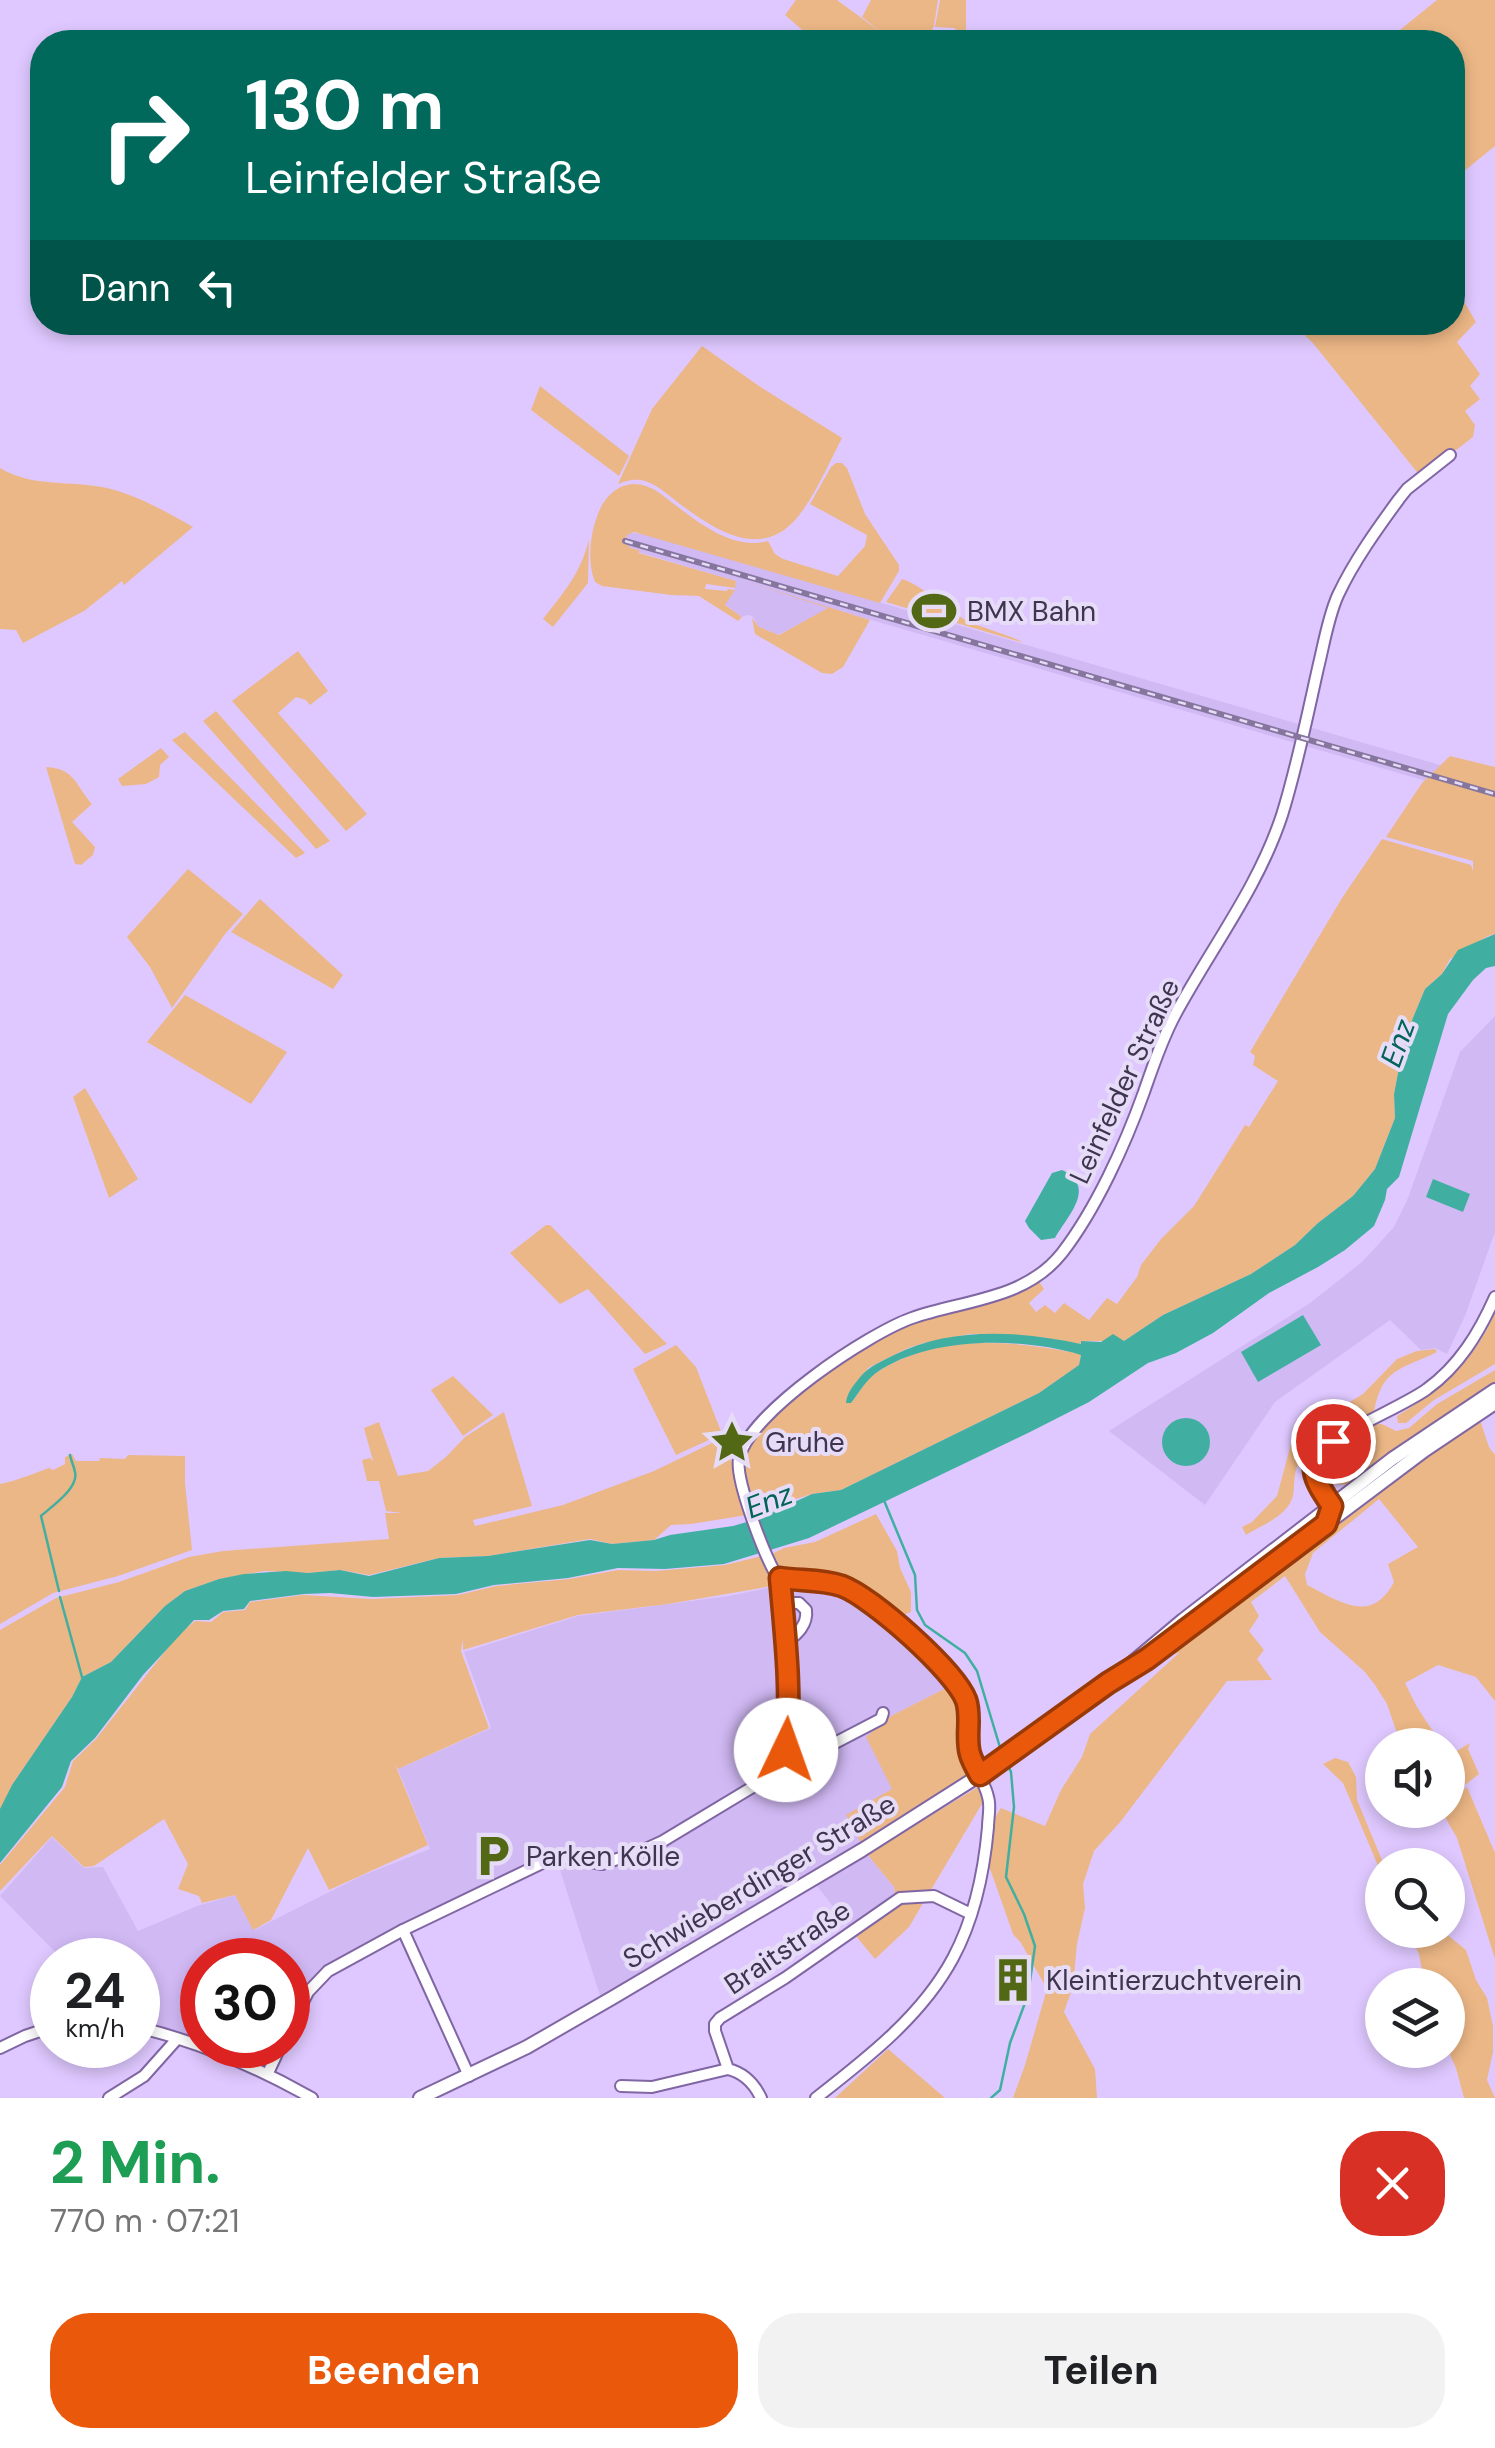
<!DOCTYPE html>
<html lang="de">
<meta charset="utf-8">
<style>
:root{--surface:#fff;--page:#f2f2f2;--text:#202124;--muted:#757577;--accent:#ea580c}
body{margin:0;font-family:"DM Sans",sans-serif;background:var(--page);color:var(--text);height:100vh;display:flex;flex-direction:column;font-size:38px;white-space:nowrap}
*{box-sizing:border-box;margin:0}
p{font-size:32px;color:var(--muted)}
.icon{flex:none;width:55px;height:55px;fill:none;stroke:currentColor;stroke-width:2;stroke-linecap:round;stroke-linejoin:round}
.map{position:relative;height:2098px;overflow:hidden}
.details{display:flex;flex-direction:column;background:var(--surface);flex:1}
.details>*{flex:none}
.hud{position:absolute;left:30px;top:30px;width:1435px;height:305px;border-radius:40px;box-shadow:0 5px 15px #0003;background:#00695c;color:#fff;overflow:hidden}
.controls{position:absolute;left:1365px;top:1728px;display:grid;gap:20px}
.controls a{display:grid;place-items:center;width:100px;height:100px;border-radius:50%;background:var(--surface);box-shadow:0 5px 15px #0003;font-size:50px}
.speed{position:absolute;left:30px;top:1938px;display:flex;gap:20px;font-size:50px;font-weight:700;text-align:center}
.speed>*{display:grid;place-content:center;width:130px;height:130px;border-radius:50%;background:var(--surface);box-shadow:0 5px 15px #0003;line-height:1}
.speed small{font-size:25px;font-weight:400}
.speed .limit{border:15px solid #d22;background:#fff;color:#111}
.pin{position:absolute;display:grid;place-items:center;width:85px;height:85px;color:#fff;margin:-42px;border:5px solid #fff;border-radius:50%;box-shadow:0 2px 10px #0007}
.me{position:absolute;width:110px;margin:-55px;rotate:3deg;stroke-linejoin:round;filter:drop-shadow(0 0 8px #0008)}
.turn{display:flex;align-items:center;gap:35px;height:210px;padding:0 50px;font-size:45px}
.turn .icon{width:130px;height:130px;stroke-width:2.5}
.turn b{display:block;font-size:70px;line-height:85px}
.then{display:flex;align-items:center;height:95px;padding:0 50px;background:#0003;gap:20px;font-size:38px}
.round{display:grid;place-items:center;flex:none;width:105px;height:105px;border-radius:40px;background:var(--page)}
.headline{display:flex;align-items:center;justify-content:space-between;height:170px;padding:0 50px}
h1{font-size:60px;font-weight:700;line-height:75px;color:#1e9e55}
.primary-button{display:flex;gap:20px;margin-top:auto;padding:20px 50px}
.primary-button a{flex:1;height:115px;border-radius:40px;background:var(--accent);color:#fff;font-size:40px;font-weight:700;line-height:115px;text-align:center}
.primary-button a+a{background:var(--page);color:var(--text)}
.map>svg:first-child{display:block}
</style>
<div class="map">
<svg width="1495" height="2098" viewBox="0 0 1495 2098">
<rect width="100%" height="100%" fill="#dfc8ff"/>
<g fill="#d1b9f4">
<polygon points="631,533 644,534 1495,781 1495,801 830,608 780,634 776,634 759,627 752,616 748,615 742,617 724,604 734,592 736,581 638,552 638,550 630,548 625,541 627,535"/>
<polygon points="1495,1016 1495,1232 1465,1316 1447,1354 1435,1348 1421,1350 1390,1320 1275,1402 1205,1505 1109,1431 1310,1303 1362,1262 1394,1227 1408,1198 1460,1052"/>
<polygon points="791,1583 832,1585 876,1608 954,1684 891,1716 892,1789 862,1845 602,2002 555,1854 326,1969 288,2029 288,1960 202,1960 202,2043 138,2020 138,1960 63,1960 0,1896 52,1837 84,1868 103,1867 138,1931 197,1906 235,1895 254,1930 361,1876 430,1849 398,1769 491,1728 464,1652 578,1616 729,1596"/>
<polygon points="867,1854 894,1887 896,1898 851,1930 815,1883"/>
<polygon points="209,2045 280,2045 269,2068"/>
</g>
<g fill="#ecb786" fill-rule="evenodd">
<polygon points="796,0 837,0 882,33 862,17 871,0 938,0 934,26 926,42 899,42 886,34 896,42 816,42 785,15"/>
<polygon points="940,0 966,0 966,37 954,28 935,27"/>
<polygon points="1437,0 1495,0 1495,146 1453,180 1452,42 1385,42"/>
<polygon points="1453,283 1476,322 1457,342 1480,374 1470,386 1480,399 1465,411 1475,425 1473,437 1421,477 1312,342 1292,323 1452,322"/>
<path d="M702 346 759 386 842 438C829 463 814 498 796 519 760 560 715 530 680 504 668 495 656 483 641 480 632 479 626 481 618 484L652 409Z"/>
<polygon points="540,386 629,456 619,476 531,410"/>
<path d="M836 463H842L847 468 865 514 899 565V571L880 603 634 532 627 535 625 541 630 548 639 550V553L736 581 735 588 706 584 705 589 727 591 728 589 735 590 725 605 742 617 738 621 699 596 671 595 602 586 595 582C587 563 590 533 598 514 605 494 624 478 646 486 658 490 667 499 678 507 703 526 735 550 768 541L775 554 783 559 838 576 865 546 867 535 810 504 831 467Z"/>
<path d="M0 468C33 488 71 480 107 488 139 496 165 511 193 527L124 585 122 581 84 611 23 643 16 630 0 629Z"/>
<path d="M589 539 588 583 553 627 543 619C564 592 581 573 589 539Z"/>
<path d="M902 579C922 585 944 608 964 619 983 629 1008 634 1024 643L886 602Z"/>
<polygon points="744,581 870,620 843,667 832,674 822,673 755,634 752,618 759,627 779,635 828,608"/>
<polygon points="298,651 328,691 310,705 306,700 296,697 278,713 367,814 346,831 232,701"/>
<polygon points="216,711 330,841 316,849 203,721"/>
<polygon points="185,732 305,853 296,858 172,740"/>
<polygon points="161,748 169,757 160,765 159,777 146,784 122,786 118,779"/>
<path d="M1450 756 1495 767V934L1488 936 1450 959 1442 974 1425 989 1405 1037 1394 1094 1395 1118 1375 1169 1353 1196 1318 1223 1295 1245 1251 1274 1163 1315 1124 1341H1082L1081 1344 1040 1337 970 1334 924 1343 908 1348 868 1368 851 1403C859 1393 866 1379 876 1373 935 1333 1015 1340 1081 1354L1079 1365 1039 1393 841 1490 812 1494 757 1511 744 1472 745 1454 752 1440 803 1384 883 1330 1036 1277 1044 1289 1029 1303 1036 1312 1045 1305 1055 1313 1064 1303 1089 1320 1107 1298 1117 1304 1137 1277 1141 1265 1161 1239 1194 1206 1245 1125 1249 1127 1278 1081 1253 1065 1255 1056 1250 1052 1342 898 1382 839 1471 865 1473 871V861L1386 837 1422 783Z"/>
<path d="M46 767C75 768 76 786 92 804L72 822 95 847 93 855 81 865 75 864Z"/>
<polygon points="188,869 243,914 225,934 172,1008 150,967 127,937"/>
<polygon points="260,899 343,975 333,989 231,932"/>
<polygon points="185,995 287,1052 251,1104 147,1042"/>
<polygon points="85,1088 138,1179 109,1198 73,1097"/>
<polygon points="546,1225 550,1225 667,1344 645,1354 588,1289 560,1304 510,1253"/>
<path d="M1495 1313V1364L1434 1400 1406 1423H1398L1397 1416C1444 1388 1472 1363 1495 1313Z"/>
<polygon points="676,1345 696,1367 722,1434 676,1455 633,1369"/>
<path d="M1435 1349 1437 1352C1400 1370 1382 1368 1374 1412 1352 1424 1310 1442 1298 1465 1293 1474 1295 1487 1293 1496 1288 1516 1262 1525 1246 1535L1242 1527 1252 1522 1277 1496 1291 1444 1310 1426 1363 1394 1397 1359 1417 1351Z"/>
<path d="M1495 1370V1386L1349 1485 1335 1484 1324 1473 1325 1459C1332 1448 1368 1423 1381 1424 1383 1424 1394 1430 1396 1431L1409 1428 1437 1404Z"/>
<polygon points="453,1376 493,1415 463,1436 431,1390"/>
<polygon points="504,1412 532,1506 473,1520 475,1526 563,1505 654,1471 712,1443 720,1442 729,1453 747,1515 691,1524 671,1525 654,1540 612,1544 590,1539 489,1556 439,1558 369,1575 340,1570 307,1573 264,1571 219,1579 185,1591 165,1606 111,1662 82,1677 72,1697 12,1785 0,1812 0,1630 56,1598 119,1582 189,1557 223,1551 389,1539 385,1513 403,1513 386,1511 379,1481 367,1481 362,1460 370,1458 373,1461 364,1428 379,1422 398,1476 428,1471 446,1457 465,1437"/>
<path d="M1480 1420 1489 1447 1495 1455V1701L1476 1677 1438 1665 1405 1683 1417 1707 1442 1745H1390L1399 1739 1387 1704 1375 1685 1365 1672 1320 1632 1285 1576 1251 1602 1259 1616 1249 1631 1264 1650 1257 1659 1272 1680 1227 1681 1121 1821 1094 1851 1083 1884 1085 1908 1077 1944 1073 1986 1064 2012 1095 2069 1097 2098H1013L1025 2065 1047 1989 1021 1943 1013 1934 988 1863 994 1819 1001 1808 1045 1826 1061 1790 1082 1757 1090 1734 1179 1653 1147 1659 1425 1450ZM1379 1499 1418 1547 1388 1564 1394 1582C1371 1625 1341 1602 1307 1585L1305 1574 1313 1553Z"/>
<path d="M72 1454 76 1461H99L100 1458 125 1459 128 1455 185 1456V1483L192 1550 118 1576 53 1593 0 1624V1484C19 1480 32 1474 49 1468L53 1470 65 1464V1457Z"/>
<path d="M876 1514 897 1551 900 1568 911 1592V1612L901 1616C872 1592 854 1581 816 1576 807 1574 793 1578 785 1574 777 1570 775 1561 772 1554L784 1548 815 1542Z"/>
<polygon points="762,1556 773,1575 768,1581 772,1586 668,1604 578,1615 463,1650 463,1639 461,1651 489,1728 398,1769 395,1764 428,1845 329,1890 308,1848 271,1920 253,1930 235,1895 202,1903 199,1896 178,1889 188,1864 164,1819 94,1866 84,1867 52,1836 0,1891 0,1865 65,1787 73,1761 96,1739 178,1635 195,1621 211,1622 223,1612 245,1610 250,1602 303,1595 372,1599 458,1595 496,1586 569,1579 618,1570 656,1571 725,1565"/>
<polygon points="954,1684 965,1710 963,1752 966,1778 862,1845 846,1815 892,1789 866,1737 891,1716"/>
<polygon points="1470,1743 1468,1749 1479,1774 1448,1798 1448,1753 1450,1755"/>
<polygon points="1335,1758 1348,1762 1356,1777 1357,1800 1384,1865 1382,1875 1343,1783 1323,1764"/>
<polygon points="993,1778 983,1802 909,1927 875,1959 851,1930 896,1898 894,1887 867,1854"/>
<polygon points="1467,1787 1495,1853 1495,1959 1457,1838 1441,1810 1448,1810 1448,1801"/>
<polygon points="1407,1930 1437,1930 1445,1933 1466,1950 1476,1980 1487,1998 1493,2026 1493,2052 1487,2080 1495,2098 1464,2098 1456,2068 1448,2050 1448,1985 1425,1985 1419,1954"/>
<polygon points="888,2049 945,2098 835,2098"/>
</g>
<g fill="#40afa1">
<path d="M1495 934V966L1486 968 1473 980 1448 1014 1399 1177 1387 1189 1385 1200 1374 1226 1345 1250 1318 1267 1269 1293 1213 1333 1176 1353 1148 1363 1089 1402 1032 1431 809 1538 724 1564 665 1569 618 1568 568 1578 494 1585 456 1594 373 1597 330 1593 304 1594 250 1601 244 1609 223 1611 209 1620H194L143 1675 95 1738 71 1761 62 1787 0 1863V1809L12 1785 72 1697 82 1677 111 1662 165 1606 185 1591 219 1579 244 1574 286 1571 308 1573 340 1570 369 1576 439 1558 488 1556 590 1540 612 1544 654 1540 670 1535 733 1526 757 1519 812 1494 841 1490 1039 1393 1079 1365 1081 1355C1022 1337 929 1336 876 1373 866 1380 858 1394 851 1403H846C847 1392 854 1385 861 1376 870 1366 882 1361 894 1355 951 1326 1020 1331 1081 1344V1341L1101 1342 1113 1334 1124 1341 1163 1315 1251 1274 1295 1245 1318 1223 1353 1196 1375 1169 1395 1118 1394 1094 1405 1037 1425 989 1442 974 1458 950Z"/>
<path d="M1062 1170C1097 1187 1069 1214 1055 1238L1041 1240 1029 1228 1025 1221 1052 1173Z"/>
<polygon points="1433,1179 1470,1194 1463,1212 1426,1197"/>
<polygon points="1303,1315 1321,1345 1258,1382 1241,1352"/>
<circle cx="1186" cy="1442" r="24"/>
</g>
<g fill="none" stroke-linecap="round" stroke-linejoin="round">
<g stroke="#40afa1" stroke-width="2.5">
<polyline points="883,1498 915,1575 917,1610 925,1625 965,1653 977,1671 1002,1754"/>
<path d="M59 1591 41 1516C52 1506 79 1488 75 1472 74 1466 71 1461 70 1455"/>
<polyline points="60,1597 82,1677"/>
<polyline points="991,2098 1000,2090 1010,2043 1028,1995 1035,1946 1024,1914 1006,1877 1014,1807 1011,1772 1006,1761"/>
</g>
<g stroke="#8066a3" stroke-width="14">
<g id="minor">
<path d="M1332 1506C1323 1493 1308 1474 1316 1457 1324 1438 1405 1406 1427 1389 1459 1366 1479 1333 1495 1297"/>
<path d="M783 1603H799L806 1610C808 1625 797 1634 786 1643"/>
<polyline points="786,1750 807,1755 829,1746 881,1719 883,1713"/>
<polyline points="403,1930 469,2076"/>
<path d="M138 2027C199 2042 257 2067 312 2098"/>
<polyline points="288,2032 308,1992 328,1971 403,1930 557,1856 602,1864 639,1852 663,1841 761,1782 778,1766 786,1750 788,1729 786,1643 781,1578"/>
<polyline points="0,2048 25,2036 52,2027"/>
<polyline points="268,2073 281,2045"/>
<polyline points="621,2086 652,2087 728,2069"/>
<polyline points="109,2098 144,2076 177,2039"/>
<path d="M761 2098C754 2083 744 2073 728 2069L715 2031V2024L720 2018 785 1978 900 1898 934 1896 971 1914"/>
<path d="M816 2098C866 2059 922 2016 953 1958 975 1917 984 1873 988 1827 988 1818 991 1806 988 1797 985 1782 974 1770 970 1756 965 1739 971 1720 966 1703 957 1671 872 1597 841 1586 821 1579 801 1581 781 1578L775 1573C764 1553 735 1480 739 1459 748 1413 869 1333 912 1318 963 1300 1025 1300 1062 1253 1096 1209 1125 1145 1144 1092 1153 1066 1162 1039 1175 1015 1211 948 1258 888 1282 815 1297 767 1307 717 1318 668 1324 644 1328 617 1338 595 1354 561 1377 529 1399 499L1407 489 1450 455"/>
</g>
</g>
<g stroke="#8066a3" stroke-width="16">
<g id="major">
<polyline points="1156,1652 1425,1450 1495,1403"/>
<polyline points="420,2098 527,2047 612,1998 862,1850 980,1775 1108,1683 1183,1620 1392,1459 1495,1390"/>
</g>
</g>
<use href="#minor" stroke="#fff" stroke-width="10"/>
<use href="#major" stroke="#fff" stroke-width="12"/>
<g stroke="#86769d" stroke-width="6">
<polyline id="rail" points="625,541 1495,794"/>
</g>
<use href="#rail" stroke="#e6dcf7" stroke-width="2.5" stroke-dasharray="8" stroke-linecap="butt"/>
</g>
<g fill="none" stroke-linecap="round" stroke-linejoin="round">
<g stroke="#983908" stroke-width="25">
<path id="route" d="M786 1750C792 1693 785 1635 780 1578 801 1581 822 1579 842 1586 872 1597 955 1671 966 1700 972 1717 965 1737 970 1754 972 1761 976 1768 980 1775L1108 1683 1147 1659 1326 1524 1332 1506C1315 1481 1301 1461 1333 1441"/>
</g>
<use href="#route" stroke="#ea580c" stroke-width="18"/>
</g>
<defs>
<g id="stadium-bare" transform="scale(3.45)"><path d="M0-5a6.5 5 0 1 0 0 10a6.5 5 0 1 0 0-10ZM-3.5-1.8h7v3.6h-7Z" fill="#526815" stroke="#e6dcf7" stroke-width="2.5" paint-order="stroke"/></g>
<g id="sight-bare" transform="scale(3.45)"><path d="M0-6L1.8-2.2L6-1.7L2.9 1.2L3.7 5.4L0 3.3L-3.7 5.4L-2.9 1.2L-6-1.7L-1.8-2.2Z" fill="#526815" stroke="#e6dcf7" stroke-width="2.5" paint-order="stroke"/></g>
<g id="parking-bare" transform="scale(3.45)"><path d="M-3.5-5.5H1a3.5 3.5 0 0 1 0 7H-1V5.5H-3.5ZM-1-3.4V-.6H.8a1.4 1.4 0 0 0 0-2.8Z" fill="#526815" stroke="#e6dcf7" stroke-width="2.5" paint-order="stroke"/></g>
<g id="building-bare" transform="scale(3.45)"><path d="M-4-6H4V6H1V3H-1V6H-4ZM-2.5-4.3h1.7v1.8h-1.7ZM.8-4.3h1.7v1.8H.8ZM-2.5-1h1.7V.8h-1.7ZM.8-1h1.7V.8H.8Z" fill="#526815" stroke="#e6dcf7" stroke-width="2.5" paint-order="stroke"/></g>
</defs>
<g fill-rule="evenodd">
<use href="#stadium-bare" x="934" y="611"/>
<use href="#sight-bare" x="732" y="1442"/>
<use href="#parking-bare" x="493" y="1856"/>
<use href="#building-bare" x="1013" y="1980"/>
</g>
<g text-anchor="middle" stroke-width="8" stroke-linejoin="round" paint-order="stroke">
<g font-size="28" fill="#403550" stroke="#e6dcf7" text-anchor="start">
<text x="967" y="621">BMX Bahn</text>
<text x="765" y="1452">Gruhe</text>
<text x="526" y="1866">Parken Kölle</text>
<text x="1046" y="1990">Kleintierzuchtverein</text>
</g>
<g font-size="28" fill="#403550" stroke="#e6dcf7">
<text transform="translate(1124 1081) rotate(-65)" y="10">Leinfelder Straße</text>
<text transform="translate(759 1881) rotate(-31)" y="10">Schwieberdinger Straße</text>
<text transform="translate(787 1947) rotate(-34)" y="10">Braitstraße</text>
</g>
<g font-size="30" font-style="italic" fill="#03635a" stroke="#e6dcf7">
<text transform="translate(1398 1043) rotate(-70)" y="10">Enz</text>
<text transform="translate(769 1501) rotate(-21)" y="10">Enz</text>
</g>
</g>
</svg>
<div class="controls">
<a><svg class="icon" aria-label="sound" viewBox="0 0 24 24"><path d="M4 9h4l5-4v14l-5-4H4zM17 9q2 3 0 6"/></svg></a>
<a><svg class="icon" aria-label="search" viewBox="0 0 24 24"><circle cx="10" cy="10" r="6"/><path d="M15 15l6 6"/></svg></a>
<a><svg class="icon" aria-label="layers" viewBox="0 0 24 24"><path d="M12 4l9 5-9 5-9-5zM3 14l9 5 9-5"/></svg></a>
</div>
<div class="speed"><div>24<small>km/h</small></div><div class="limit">30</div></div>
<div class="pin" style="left:1333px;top:1441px;background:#d93025"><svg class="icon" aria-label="arrive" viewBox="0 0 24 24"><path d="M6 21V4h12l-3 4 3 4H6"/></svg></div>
<svg class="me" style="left:786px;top:1750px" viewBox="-20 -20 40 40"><circle r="19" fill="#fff"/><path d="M0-13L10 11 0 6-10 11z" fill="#ea580c"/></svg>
<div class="hud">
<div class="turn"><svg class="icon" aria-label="right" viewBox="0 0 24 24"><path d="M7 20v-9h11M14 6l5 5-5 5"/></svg><div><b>130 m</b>Leinfelder Straße</div></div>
<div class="then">Dann<svg class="icon" aria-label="left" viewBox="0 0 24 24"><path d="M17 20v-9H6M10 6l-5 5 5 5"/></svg></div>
</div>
</div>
<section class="details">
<div class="headline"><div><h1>2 Min.</h1><p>770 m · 07:21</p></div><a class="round" style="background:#d93025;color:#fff"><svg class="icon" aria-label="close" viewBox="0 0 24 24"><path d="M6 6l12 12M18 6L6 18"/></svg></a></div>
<div class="primary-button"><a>Beenden</a><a>Teilen</a></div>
</section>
